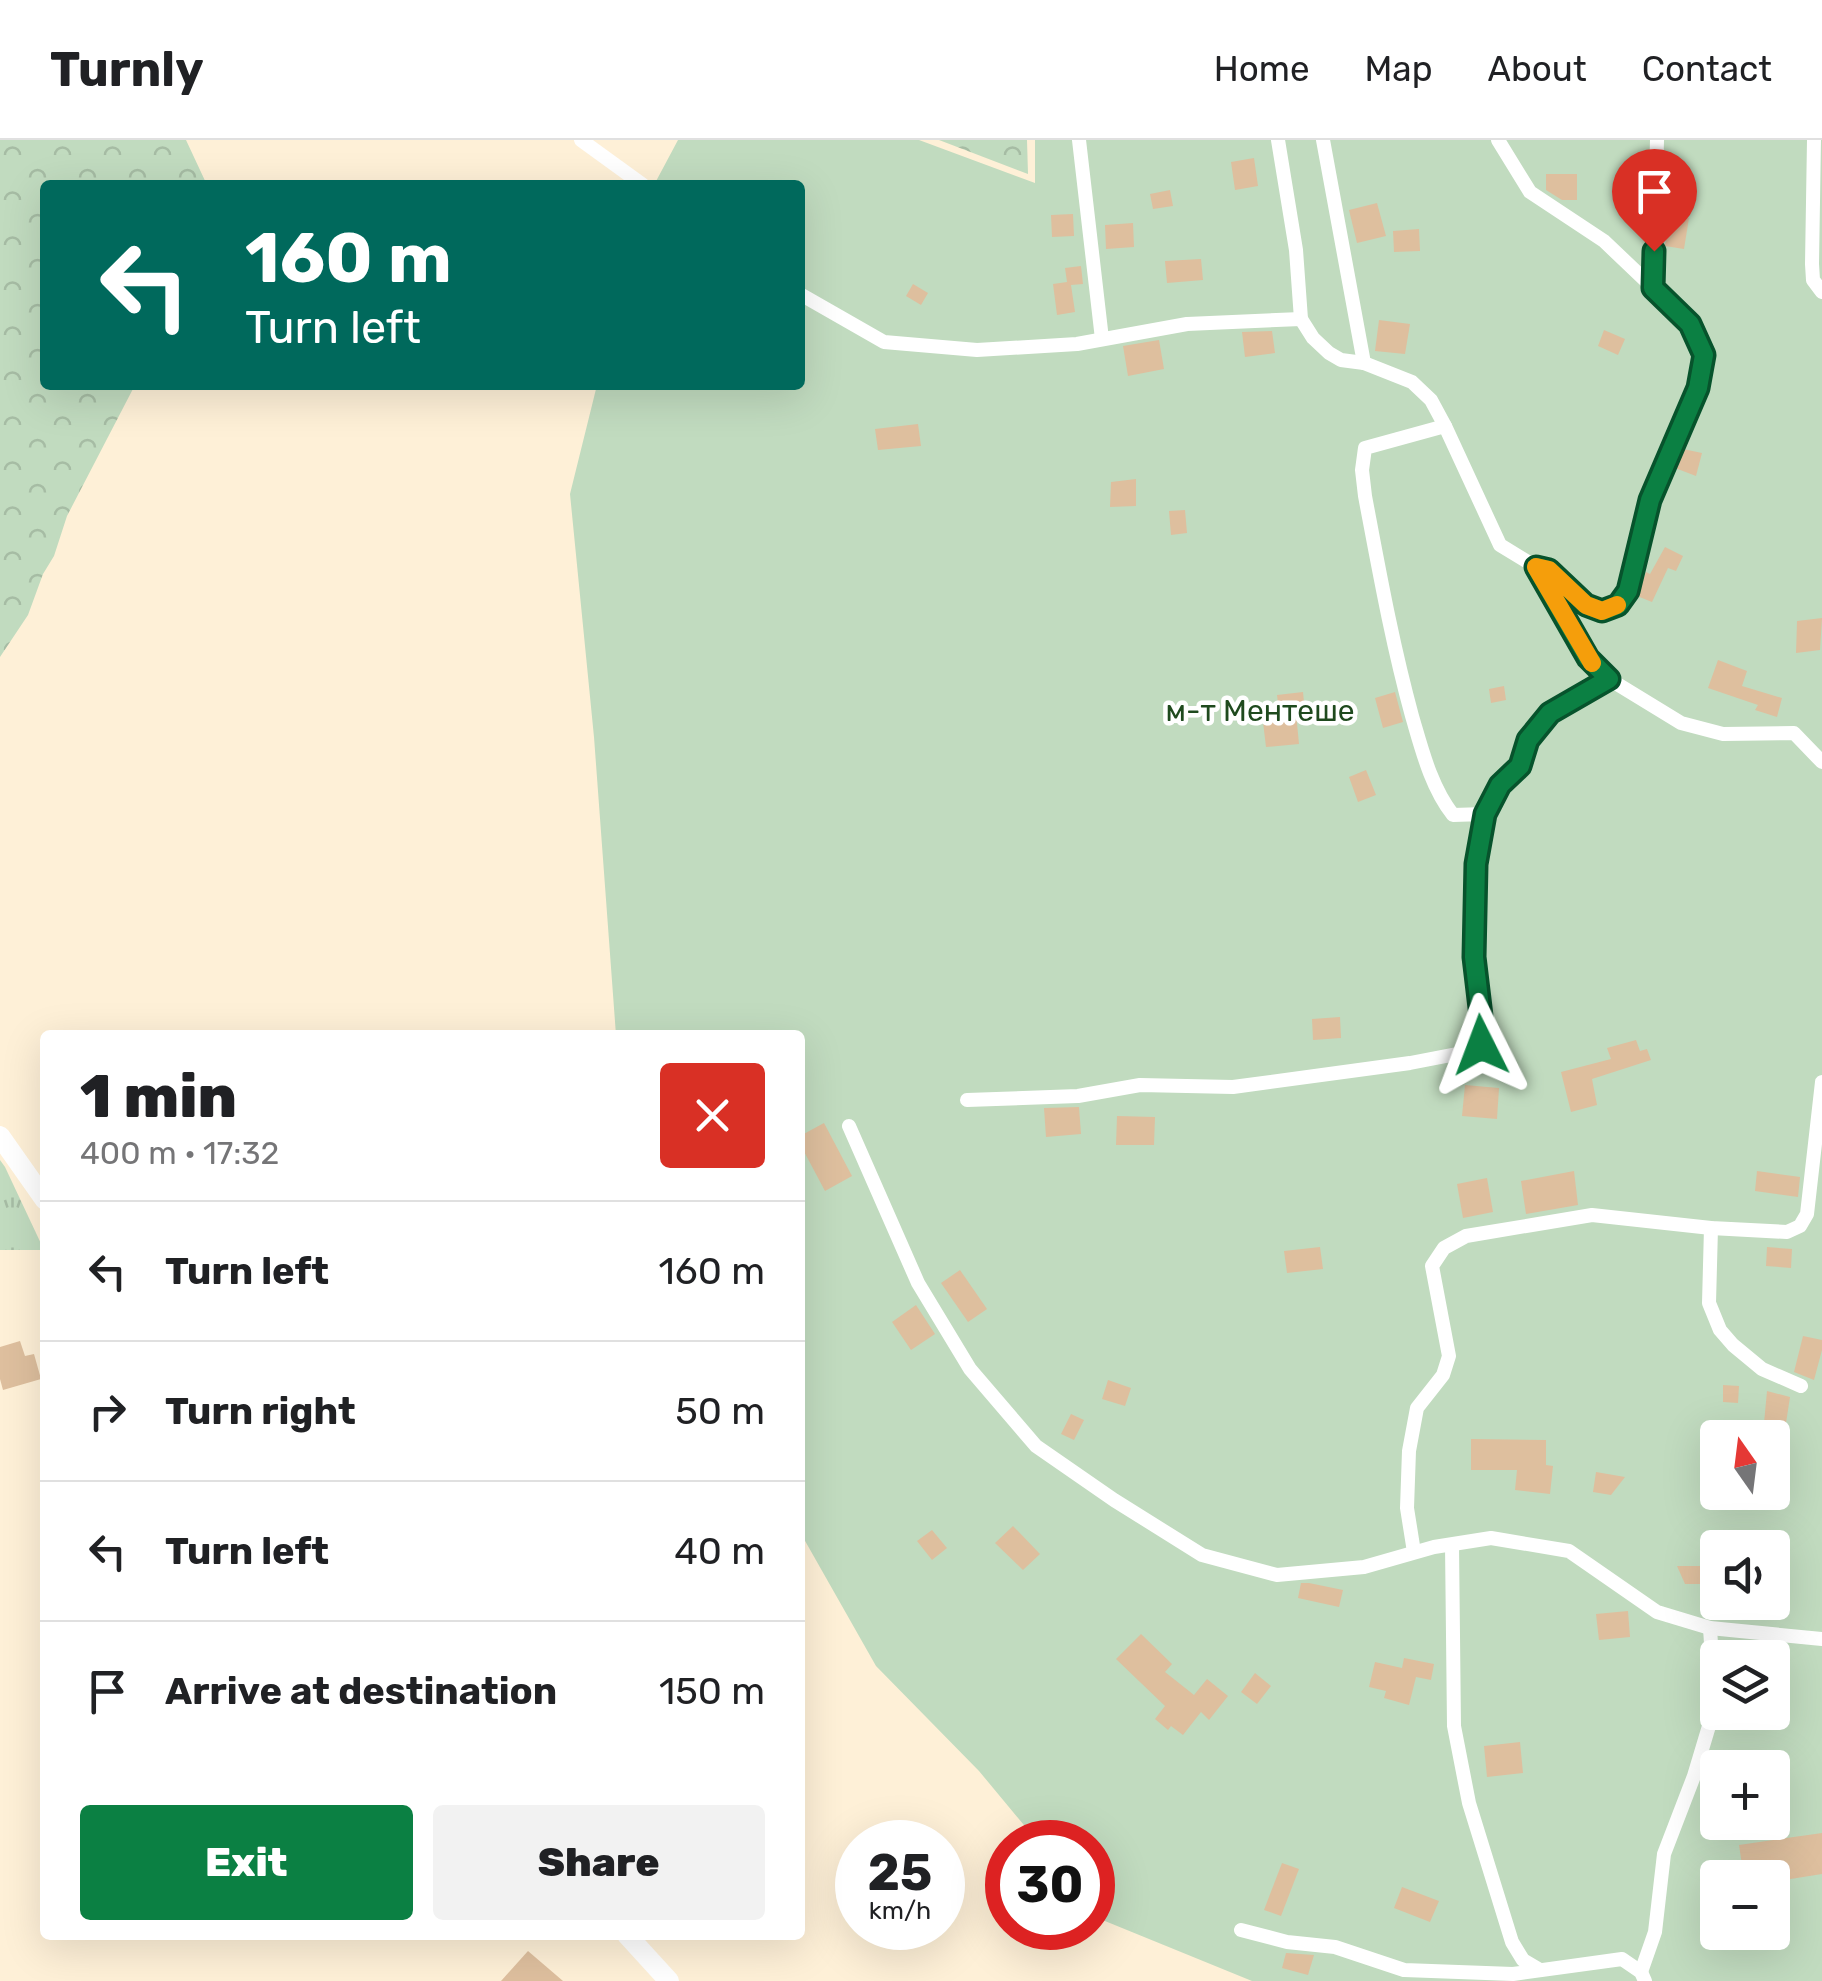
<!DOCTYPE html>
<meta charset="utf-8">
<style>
:root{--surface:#fff;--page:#f2f2f2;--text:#202124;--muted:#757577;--line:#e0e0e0;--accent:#0b8043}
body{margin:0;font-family:Rubik,sans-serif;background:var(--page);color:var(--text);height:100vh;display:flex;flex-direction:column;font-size:38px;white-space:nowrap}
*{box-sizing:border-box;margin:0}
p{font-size:32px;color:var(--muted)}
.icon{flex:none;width:55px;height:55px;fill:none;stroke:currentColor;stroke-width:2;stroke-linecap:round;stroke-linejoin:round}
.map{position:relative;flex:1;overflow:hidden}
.side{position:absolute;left:40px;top:890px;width:765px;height:910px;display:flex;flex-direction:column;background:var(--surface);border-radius:10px;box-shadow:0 10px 40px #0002}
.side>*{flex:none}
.guide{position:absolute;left:40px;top:40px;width:765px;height:210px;border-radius:10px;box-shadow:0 10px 40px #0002;background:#00695c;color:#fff;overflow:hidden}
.needle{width:65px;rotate:346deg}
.fabs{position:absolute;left:1700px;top:1280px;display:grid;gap:20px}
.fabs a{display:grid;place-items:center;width:90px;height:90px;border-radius:10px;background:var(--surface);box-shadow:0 10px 40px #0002;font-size:50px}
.speed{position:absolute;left:835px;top:1680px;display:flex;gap:20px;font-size:50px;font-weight:700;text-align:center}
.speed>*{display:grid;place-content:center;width:130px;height:130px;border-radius:50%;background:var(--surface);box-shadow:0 10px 40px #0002;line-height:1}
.speed small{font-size:25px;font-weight:400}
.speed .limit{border:15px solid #d22;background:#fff;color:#111}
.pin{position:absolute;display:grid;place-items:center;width:85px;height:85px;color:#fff;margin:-102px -42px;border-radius:50% 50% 50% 0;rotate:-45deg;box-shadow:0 0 10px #0007}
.pin .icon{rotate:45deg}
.me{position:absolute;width:110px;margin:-55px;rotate:357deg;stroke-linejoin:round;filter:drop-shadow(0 0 8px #0008)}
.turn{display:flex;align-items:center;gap:35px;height:210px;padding:0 40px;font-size:45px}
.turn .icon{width:130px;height:130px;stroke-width:2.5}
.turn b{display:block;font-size:70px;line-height:85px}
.round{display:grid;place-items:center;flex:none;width:105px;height:105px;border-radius:10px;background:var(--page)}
.overview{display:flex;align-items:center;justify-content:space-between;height:170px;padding:0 40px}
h1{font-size:60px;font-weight:800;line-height:75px}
.primary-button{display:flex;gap:20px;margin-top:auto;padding:20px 40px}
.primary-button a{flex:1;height:115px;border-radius:10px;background:var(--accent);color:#fff;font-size:40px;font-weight:800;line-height:115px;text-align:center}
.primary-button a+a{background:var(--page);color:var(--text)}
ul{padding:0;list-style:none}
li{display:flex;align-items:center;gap:30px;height:140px;padding:0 40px;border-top:2px solid var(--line)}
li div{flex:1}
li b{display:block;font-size:38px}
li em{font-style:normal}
header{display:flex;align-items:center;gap:60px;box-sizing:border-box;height:140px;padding:0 50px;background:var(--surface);border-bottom:2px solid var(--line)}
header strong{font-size:48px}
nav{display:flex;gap:55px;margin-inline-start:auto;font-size:35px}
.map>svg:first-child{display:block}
</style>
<header>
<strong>Turnly</strong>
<nav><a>Home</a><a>Map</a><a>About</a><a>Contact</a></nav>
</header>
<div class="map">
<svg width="1822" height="1841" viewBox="0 0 1822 1841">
<defs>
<pattern id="grass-tufts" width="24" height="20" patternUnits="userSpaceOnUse" patternTransform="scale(2.5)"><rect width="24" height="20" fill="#c1dbbf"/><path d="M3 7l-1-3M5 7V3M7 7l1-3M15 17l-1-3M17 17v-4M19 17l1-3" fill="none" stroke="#a6bca4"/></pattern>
<pattern id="forest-crowns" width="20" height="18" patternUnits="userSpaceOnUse" patternTransform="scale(2.5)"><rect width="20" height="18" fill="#c1dbbf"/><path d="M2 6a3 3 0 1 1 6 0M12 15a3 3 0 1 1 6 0" fill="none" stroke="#a6bca4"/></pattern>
</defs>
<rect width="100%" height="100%" fill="#fef0d7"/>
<polygon fill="url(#grass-tufts)" points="0,1020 5,1027 44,1110 0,1110"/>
<g fill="url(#forest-crowns)">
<polygon points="0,0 186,0 207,45 45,45 45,245 135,245 67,376 54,416 43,434 28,475 0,517"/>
<polygon points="939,0 1027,0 1028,34"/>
</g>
<path fill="#c1dbbf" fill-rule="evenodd" d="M678 0H919L1035 43V0H1822V1841H1252L1100 1779 1093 1770 1092 1702H1038L979 1631 876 1526 800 1392V895H616L594 597 570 354 597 245H800V45H654ZM1718 1298H1772V1352H1718ZM1718 1408H1772V1462H1718ZM1718 1518H1772V1572H1718ZM1718 1628H1772V1682H1718ZM1718 1738H1772V1792H1718Z"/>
<g fill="#debf9e">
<polygon points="1254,18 1258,46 1235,50 1231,22"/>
<polygon points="1546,34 1577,34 1577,60 1562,60 1546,50"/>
<polygon points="1170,50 1173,66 1153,69 1150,54"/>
<polygon points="1377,63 1386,96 1357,103 1349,70"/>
<polygon points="1073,74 1074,96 1052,97 1051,75"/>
<polygon points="1670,75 1689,78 1684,109 1665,106"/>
<polygon points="1133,83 1134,107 1106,109 1105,85"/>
<polygon points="1419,89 1420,111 1394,112 1393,91"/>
<polygon points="1201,119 1203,140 1167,143 1165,121"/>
<polygon points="1081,126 1083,144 1071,145 1075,172 1057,175 1053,144 1067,142 1065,128"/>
<polygon points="913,144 928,153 921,165 906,156"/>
<polygon points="1379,180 1410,184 1405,214 1375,211"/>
<polygon points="1604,190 1625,199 1618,215 1598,206"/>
<polygon points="1272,191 1275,213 1245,217 1242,192"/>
<polygon points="1159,200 1164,229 1128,236 1123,206"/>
<polygon points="918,284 921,306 878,310 875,289"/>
<polygon points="1683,309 1702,313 1696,336 1675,328"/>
<polygon points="1136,339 1136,366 1110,367 1111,342"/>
<polygon points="1185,370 1187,393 1171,395 1169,371"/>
<polygon points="1665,407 1683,416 1676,431 1668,428 1652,462 1637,456 1646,432 1650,434"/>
<polygon points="1822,478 1820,510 1796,513 1797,481"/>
<polygon points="1718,520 1747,531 1742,546 1782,558 1777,577 1755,570 1758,565 1708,548"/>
<polygon points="1504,546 1506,560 1491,563 1489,549"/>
<polygon points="1303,552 1305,572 1296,573 1299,604 1266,607 1263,582 1280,580 1277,555"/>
<polygon points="1395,552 1403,582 1383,588 1375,558"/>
<polygon points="1366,630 1376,655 1358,662 1349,637"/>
<polygon points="1340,877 1341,898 1313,900 1312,879"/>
<polygon points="1636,900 1640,911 1647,909 1651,920 1592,939 1597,965 1571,972 1561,932 1611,919 1607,908"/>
<polygon points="1465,945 1499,948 1497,979 1462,976"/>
<polygon points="1079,967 1081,994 1046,997 1044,968"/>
<polygon points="1117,976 1155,977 1154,1005 1116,1005"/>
<polygon points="824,983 852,1036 825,1051 800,1004 800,996"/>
<polygon points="1574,1031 1578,1065 1526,1074 1521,1041"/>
<polygon points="1757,1031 1800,1037 1798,1057 1755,1051"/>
<polygon points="1487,1038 1493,1072 1463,1078 1457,1044"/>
<polygon points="1320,1107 1323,1129 1287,1133 1284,1111"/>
<polygon points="1767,1107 1792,1109 1791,1128 1766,1126"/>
<polygon points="960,1130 987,1169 968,1182 941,1143"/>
<polygon points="916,1165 935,1194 911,1210 892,1182"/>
<polygon points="1803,1196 1822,1200 1822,1210 1814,1240 1794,1232"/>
<polygon points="20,1201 25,1216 34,1214 41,1239 3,1250 0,1239 0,1207"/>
<polygon points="1108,1240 1131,1248 1125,1266 1102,1259"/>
<polygon points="1723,1245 1739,1246 1738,1263 1723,1262"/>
<polygon points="1767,1251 1790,1257 1786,1283 1764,1283"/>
<polygon points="1071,1274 1084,1280 1074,1300 1061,1294"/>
<polygon points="1471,1299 1546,1300 1546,1325 1553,1326 1550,1354 1515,1350 1517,1330 1471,1330"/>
<polygon points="1596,1332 1625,1337 1611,1355 1593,1352"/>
<polygon points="1013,1386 1040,1414 1023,1430 995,1403"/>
<polygon points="932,1390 947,1408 932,1420 917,1401"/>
<polygon points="1677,1426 1701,1426 1701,1444 1685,1444"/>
<polygon points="1301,1443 1309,1443 1343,1450 1339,1467 1298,1458"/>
<polygon points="1628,1471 1630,1497 1599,1500 1596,1474"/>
<polygon points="1141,1494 1172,1524 1165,1532 1194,1555 1207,1539 1228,1556 1209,1580 1201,1572 1183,1595 1171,1586 1168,1590 1155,1579 1165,1566 1116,1519"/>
<polygon points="1404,1518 1434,1524 1431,1540 1416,1537 1409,1565 1384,1558 1386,1551 1369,1547 1375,1522 1402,1528"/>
<polygon points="1255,1533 1271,1546 1257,1564 1241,1552"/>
<polygon points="1520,1602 1523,1633 1487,1637 1484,1606"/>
<polygon points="1822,1693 1822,1734 1772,1742 1772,1738 1744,1738 1739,1705"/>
<polygon points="1282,1723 1299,1729 1281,1776 1264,1770"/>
<polygon points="1402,1747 1439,1761 1430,1782 1394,1768"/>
<polygon points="528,1811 563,1841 501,1841"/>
<polygon points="1286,1813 1314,1815 1308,1835 1282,1828"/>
</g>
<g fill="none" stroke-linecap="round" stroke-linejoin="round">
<g stroke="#fff" stroke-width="14">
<polyline points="581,0 643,45"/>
<polyline points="1079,0 1102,199"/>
<polyline points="1278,0 1296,110 1301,179 1313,198 1329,213 1341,220 1364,223 1412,242 1431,260 1445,286 1500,405 1536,427 1588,518 1609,539 1681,583 1723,594 1794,593 1822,622"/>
<polyline points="1323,0 1364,223"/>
<polyline points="1498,0 1530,52 1604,101 1690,183 1704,215 1698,248 1650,360 1628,451 1618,465 1602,471 1586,465 1549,431 1536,427"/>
<polyline points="1814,0 1812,124 1813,140 1822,152"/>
<polyline points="1653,148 1657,0"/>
<polyline points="800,154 884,202 977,210 1077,204 1187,184 1301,179"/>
<path d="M1445 286 1365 308 1362 330 1365 356C1379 430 1392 503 1412 576 1422 610 1431 647 1453 675L1485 674"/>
<polyline points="967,960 1078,956 1140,945 1233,947 1410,923 1467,912 1481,905 1481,877 1473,817 1477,761 1476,724 1485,674 1500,645 1520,626 1528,600 1550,573 1609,539"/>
<polyline points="849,986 918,1143 970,1229 1036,1306 1114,1360 1202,1415 1277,1435 1364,1427 1434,1407 1491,1398 1569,1411 1657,1472 1710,1488 1822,1499"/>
<polyline points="1711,1088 1709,1163 1720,1190 1733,1205 1762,1229 1801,1246"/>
<polyline points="1452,1405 1454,1586 1469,1663 1512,1802 1523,1820 1540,1830"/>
<polyline points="1414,1412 1407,1368 1409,1311 1417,1268 1443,1235 1449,1216 1432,1126 1444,1108 1466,1096 1592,1075 1711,1088 1787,1092 1800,1086 1807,1074 1822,942"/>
<polyline points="1241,1790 1287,1802 1335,1807 1404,1830 1513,1834 1622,1819 1641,1832 1645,1841"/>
<polyline points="1641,1832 1655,1792 1664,1714 1694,1636 1715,1566 1710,1488"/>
</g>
<g stroke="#fff" stroke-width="20">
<polyline points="0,996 45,1060"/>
<polyline points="627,1795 669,1841"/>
</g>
</g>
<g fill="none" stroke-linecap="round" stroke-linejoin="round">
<g stroke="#07532c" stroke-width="25">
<polyline id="route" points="1481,905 1481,876 1474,817 1476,724 1485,674 1500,645 1520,626 1528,600 1550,573 1609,539 1588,518 1536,427 1549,430 1586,465 1602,471 1618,465 1628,451 1650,360 1698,248 1704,215 1690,184 1653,148 1654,111"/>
</g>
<use href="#route" stroke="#0b8043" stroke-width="18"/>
<polyline stroke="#f59e0b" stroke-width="18" points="1592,523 1536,427 1549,430 1586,465 1602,471 1617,465"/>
</g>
<g text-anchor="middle" stroke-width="9" stroke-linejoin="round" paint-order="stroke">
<g font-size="30" fill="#1f4a1e" stroke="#fff">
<text x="1260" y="581">м-т Ментeше</text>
</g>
</g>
</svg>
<div class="fabs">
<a><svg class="needle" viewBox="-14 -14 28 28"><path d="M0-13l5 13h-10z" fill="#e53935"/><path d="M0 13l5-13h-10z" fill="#757577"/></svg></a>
<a><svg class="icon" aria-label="sound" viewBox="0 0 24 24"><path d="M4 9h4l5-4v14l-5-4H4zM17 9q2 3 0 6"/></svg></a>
<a><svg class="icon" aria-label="layers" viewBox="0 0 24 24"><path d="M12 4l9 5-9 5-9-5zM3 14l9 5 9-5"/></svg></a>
<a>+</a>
<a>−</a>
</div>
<div class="speed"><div>25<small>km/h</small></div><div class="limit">30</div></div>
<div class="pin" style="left:1654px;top:111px;background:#d93025"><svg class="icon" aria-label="arrive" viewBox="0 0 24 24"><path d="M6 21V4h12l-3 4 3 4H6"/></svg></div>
<svg class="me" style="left:1481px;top:905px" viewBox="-20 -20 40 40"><path d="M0-17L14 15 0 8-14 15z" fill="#0b8043" stroke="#fff" stroke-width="4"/></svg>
<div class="guide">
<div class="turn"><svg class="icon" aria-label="left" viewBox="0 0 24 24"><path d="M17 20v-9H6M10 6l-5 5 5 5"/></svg><div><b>160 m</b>Turn left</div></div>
</div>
<section class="side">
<div class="overview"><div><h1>1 min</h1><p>400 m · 17:32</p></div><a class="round" style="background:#d93025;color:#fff"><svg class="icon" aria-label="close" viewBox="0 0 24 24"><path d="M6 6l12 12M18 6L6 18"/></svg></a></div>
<ul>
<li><svg class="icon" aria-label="left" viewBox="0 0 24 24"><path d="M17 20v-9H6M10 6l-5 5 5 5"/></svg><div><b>Turn left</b></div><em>160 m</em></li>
<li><svg class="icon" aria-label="right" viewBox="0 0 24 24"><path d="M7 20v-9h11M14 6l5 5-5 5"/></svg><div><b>Turn right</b></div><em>50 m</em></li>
<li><svg class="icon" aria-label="left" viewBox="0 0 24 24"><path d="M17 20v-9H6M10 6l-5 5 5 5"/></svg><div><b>Turn left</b></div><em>40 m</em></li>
<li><svg class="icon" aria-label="arrive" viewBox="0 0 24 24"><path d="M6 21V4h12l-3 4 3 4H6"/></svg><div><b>Arrive at destination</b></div><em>150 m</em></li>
</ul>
<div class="primary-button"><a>Exit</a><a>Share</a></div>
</section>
</div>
